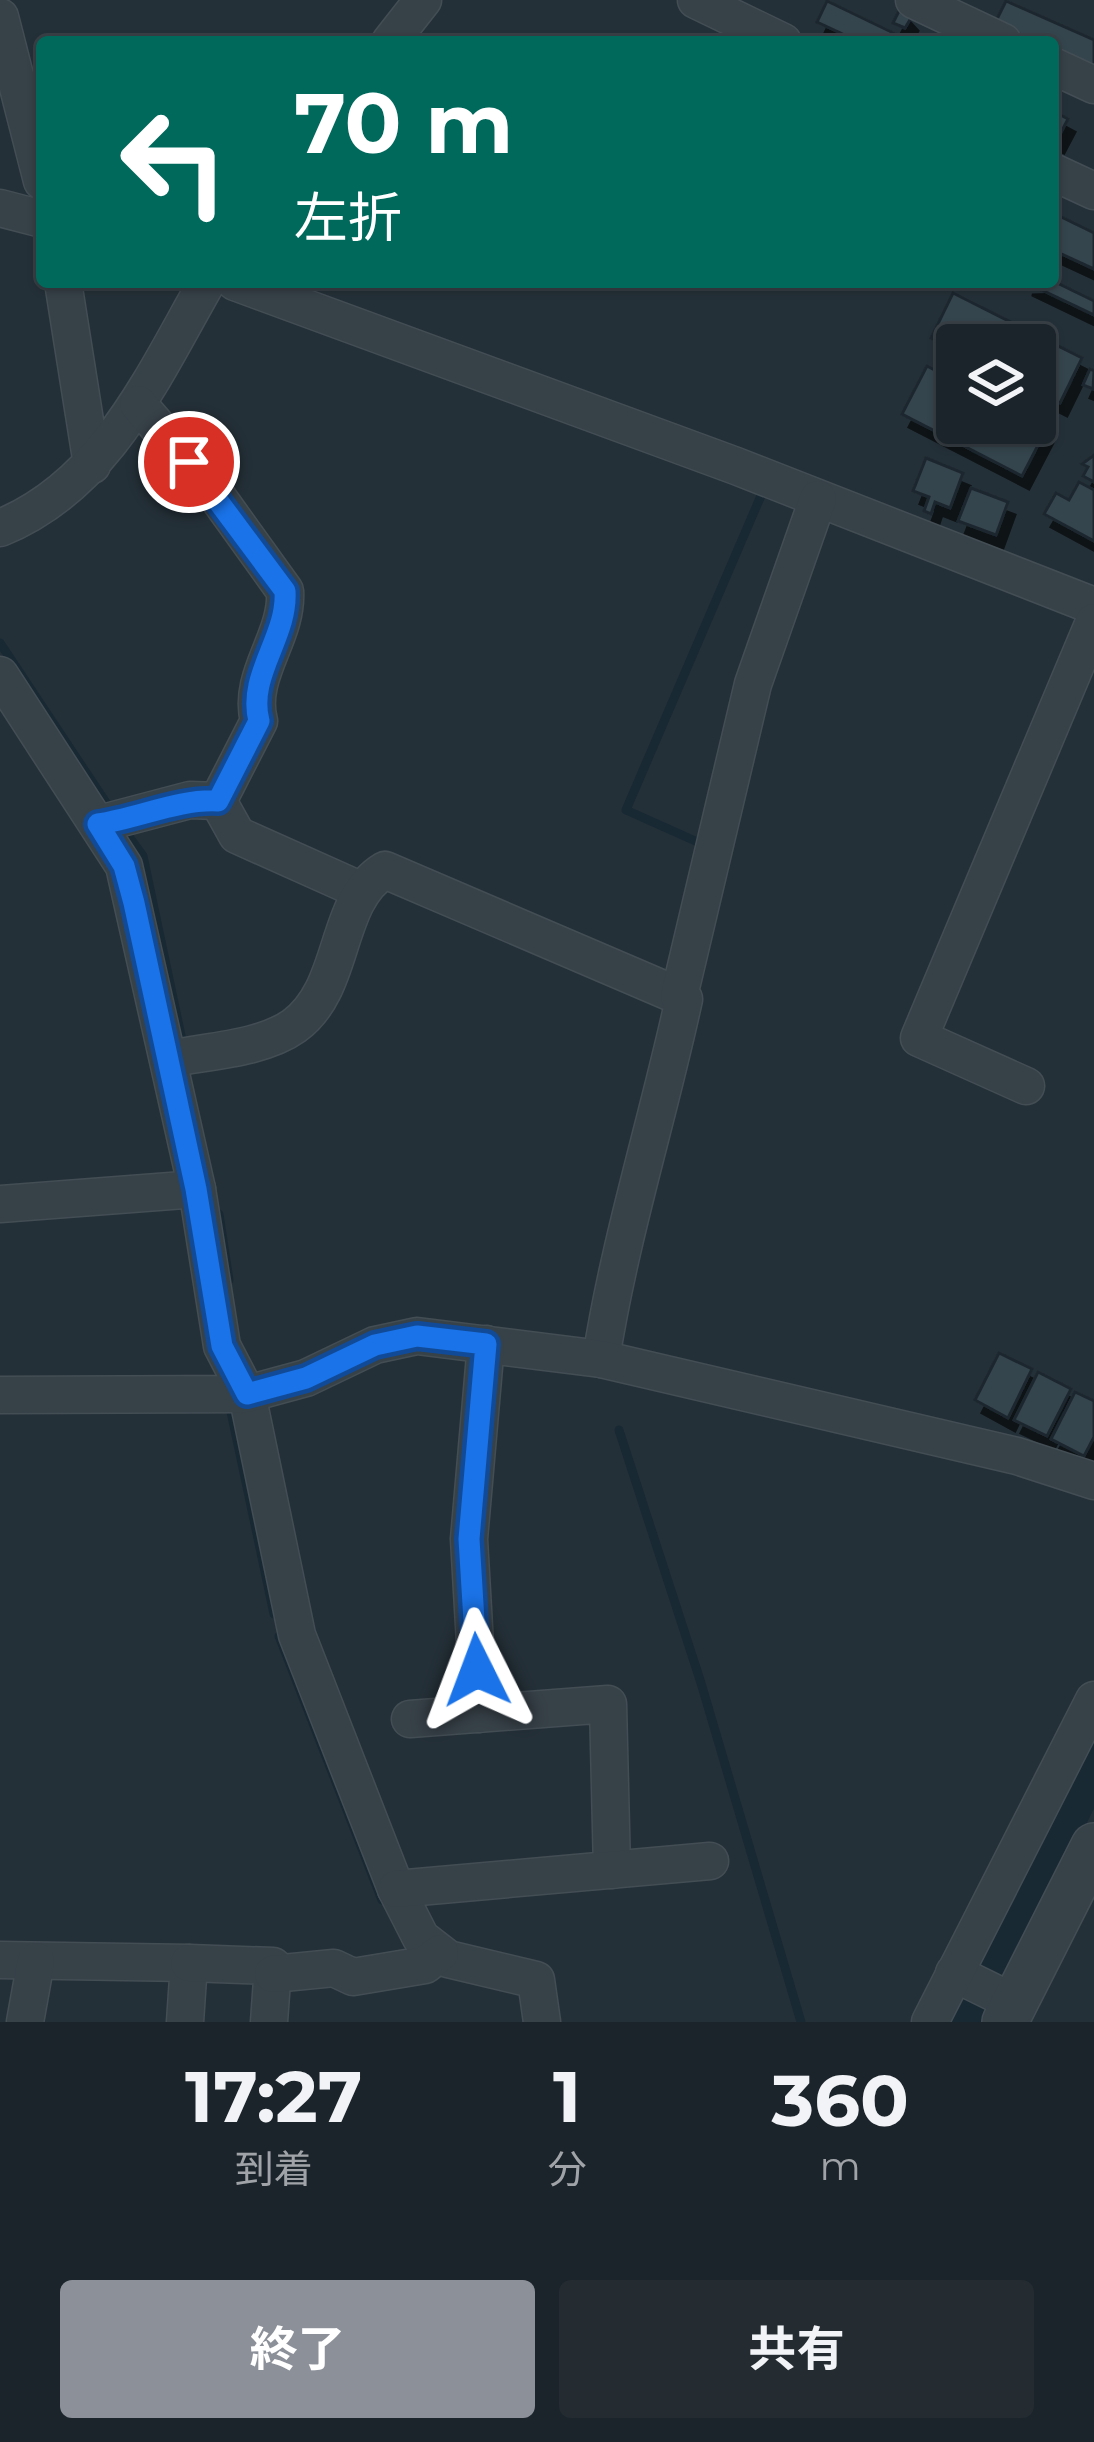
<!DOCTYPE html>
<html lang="ja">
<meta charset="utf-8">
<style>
:root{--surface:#1b242a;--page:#242c32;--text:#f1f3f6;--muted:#a0a4a8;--line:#394147;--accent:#8c9099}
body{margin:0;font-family:Montserrat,"Noto Sans JP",sans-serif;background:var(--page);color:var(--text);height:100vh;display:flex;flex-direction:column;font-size:45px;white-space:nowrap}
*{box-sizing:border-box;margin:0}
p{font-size:39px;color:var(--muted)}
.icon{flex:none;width:66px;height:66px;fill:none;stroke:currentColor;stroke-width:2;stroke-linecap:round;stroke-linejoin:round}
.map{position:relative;height:2022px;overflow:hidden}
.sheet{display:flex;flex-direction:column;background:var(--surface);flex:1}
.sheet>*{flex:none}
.hud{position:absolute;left:36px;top:36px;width:1023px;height:252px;border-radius:12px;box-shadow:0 3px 9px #0004,0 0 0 3px var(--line);background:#00695c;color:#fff;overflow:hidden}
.controls{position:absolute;left:936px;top:324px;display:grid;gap:24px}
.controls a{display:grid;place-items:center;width:120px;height:120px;border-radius:12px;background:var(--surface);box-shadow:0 3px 9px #0004,0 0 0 3px var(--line);font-size:60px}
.pin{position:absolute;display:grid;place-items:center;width:102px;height:102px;color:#fff;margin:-51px;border:6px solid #fff;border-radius:50%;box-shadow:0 3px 12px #0007}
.me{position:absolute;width:132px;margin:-66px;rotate:357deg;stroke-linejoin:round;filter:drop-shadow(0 0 9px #0008)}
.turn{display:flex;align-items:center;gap:42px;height:252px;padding:0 60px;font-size:54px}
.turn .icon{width:156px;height:156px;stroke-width:2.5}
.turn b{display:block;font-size:84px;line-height:102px}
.eta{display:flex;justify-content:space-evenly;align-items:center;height:204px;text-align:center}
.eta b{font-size:72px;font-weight:700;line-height:84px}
.button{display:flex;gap:24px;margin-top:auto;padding:24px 60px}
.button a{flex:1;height:138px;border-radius:12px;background:var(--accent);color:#fff;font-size:48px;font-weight:700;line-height:138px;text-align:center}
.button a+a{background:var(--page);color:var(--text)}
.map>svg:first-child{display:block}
</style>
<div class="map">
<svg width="1094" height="2022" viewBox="0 0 1094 2022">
<defs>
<filter id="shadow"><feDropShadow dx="7" dy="13" stdDeviation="0" flood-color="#0009"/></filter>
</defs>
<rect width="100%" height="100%" fill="#243038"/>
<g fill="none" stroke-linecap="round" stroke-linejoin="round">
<g stroke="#182934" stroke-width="9">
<polyline points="0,643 113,813"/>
<polyline points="122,827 143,856 183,1045"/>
<polyline points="702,844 626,810 763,491"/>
<polyline points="219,1214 229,1280"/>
<polyline points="230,1407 274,1614"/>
<polyline points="619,1430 701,1683 801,2022"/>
<polyline points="279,1636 382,1900"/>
</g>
<polyline stroke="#182934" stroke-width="57" points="957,2022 1094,1744"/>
</g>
<g fill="#36454e" stroke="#1e282f" stroke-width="3" filter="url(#shadow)">
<polygon points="827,1 912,42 860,42 817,22"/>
<polygon points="1006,1 1094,40 1094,66 1053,49 1053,42 1037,42 995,23"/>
<polygon points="901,7 911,18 905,28 893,23"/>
<polygon points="1053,111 1068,119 1057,140 1053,138"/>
<polygon points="1053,213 1094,233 1094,269 1053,250"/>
<polygon points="1053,281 1094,301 1094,315 1025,282"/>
<polygon points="953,293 1082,358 1060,403 1035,390 1035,345 957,345 957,351 931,338"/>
<polygon points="927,366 957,382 957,423 1035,422 1047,428 1022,476 902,414"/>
<polygon points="1090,369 1094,371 1093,389 1083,385"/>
<polygon points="1094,455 1094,482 1083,476 1088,467 1082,464"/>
<polygon points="926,458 963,473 950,508 935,502 931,514 924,511 929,497 913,491"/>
<polygon points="1079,482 1094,490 1094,541 1044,514 1056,493 1069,500"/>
<polygon points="971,488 1008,502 996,535 958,521"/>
<polygon points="999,1353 1032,1369 1008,1418 975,1400"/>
<polygon points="1038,1372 1071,1389 1047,1436 1014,1420"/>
<polygon points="1075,1392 1094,1401 1094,1437 1084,1456 1051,1439"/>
</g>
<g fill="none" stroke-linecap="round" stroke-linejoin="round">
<g stroke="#434d54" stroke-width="39">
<g id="minor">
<polyline points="696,0 783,42"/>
<polyline points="914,0 1003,42"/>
<polyline points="0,17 42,181"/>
<polyline points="390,42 423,0"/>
<polyline points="1053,66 1094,85"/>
<polyline points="1053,172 1094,191"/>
<polyline points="0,208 42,219"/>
<polyline points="63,282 92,465"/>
<polyline points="235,282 736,466 1094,606"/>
<path d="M0 528C106 485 153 376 207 282"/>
<polyline points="0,675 124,866 197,1189 222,1346 247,1394 297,1635 396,1889 421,1938 448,1959 536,1980 542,2022"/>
<polyline points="218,801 237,835 362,891"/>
<path d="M99 824 190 800 218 801 259 721C247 675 288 637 285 591L211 488 138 404"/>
<path d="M169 1059C207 1051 262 1049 294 1026 347 988 333 901 385 870L679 996"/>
<polyline points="1026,1086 919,1038 1094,622"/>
<polyline points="0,1204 197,1189"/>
<path d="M601 1359C620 1237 658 1119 684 999L679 996 753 684 818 499"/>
<polyline points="0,1395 247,1394 306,1378 375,1345 417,1336 601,1359 1017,1456 1094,1481"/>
<polyline points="479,1714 469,1539 486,1344"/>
<polyline points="410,1719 608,1704 612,1870"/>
<polyline points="396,1889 710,1861"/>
<polyline points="0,1960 189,1963 185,2022"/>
<polyline points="189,1963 273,1966 269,2022"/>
<polyline points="954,1973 1015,2003"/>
<polyline points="273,1974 334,1968 353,1977 425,1965 440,1953"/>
<polyline points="25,2022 36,1961"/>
<polyline points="930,2022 1094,1700"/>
</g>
</g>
<g stroke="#434d54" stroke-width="48">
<polyline id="tertiary" points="1005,2022 1094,1846"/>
</g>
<use href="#minor" stroke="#374148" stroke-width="36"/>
<use href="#tertiary" stroke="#374148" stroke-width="45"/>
</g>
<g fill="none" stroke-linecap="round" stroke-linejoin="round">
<g stroke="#114b97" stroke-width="30">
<path id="route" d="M189 462 285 591C288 637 247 675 259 721L218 801C178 799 139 818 98 824L124 866 134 903 196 1189 222 1346 247 1394 306 1378 375 1345 417 1336 486 1344 469 1539 477 1670"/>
</g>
<use href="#route" stroke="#1a73e8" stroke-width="21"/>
</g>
</svg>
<div class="controls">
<a><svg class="icon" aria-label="layers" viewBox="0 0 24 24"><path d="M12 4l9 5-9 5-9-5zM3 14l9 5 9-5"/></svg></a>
</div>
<div class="pin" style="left:189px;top:462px;background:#d93025"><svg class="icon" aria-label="arrive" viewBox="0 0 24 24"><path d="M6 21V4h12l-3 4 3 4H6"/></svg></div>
<svg class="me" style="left:477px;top:1670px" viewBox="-20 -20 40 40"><path d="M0-17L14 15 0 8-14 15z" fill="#1a73e8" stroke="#fff" stroke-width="4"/></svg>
<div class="hud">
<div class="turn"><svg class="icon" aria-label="left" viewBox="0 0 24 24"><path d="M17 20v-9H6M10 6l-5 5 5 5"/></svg><div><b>70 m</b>左折</div></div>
</div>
</div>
<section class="sheet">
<div class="eta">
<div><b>17:27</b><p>到着</p></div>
<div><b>1</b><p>分</p></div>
<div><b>360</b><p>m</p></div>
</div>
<div class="button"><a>終了</a><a>共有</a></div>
</section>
